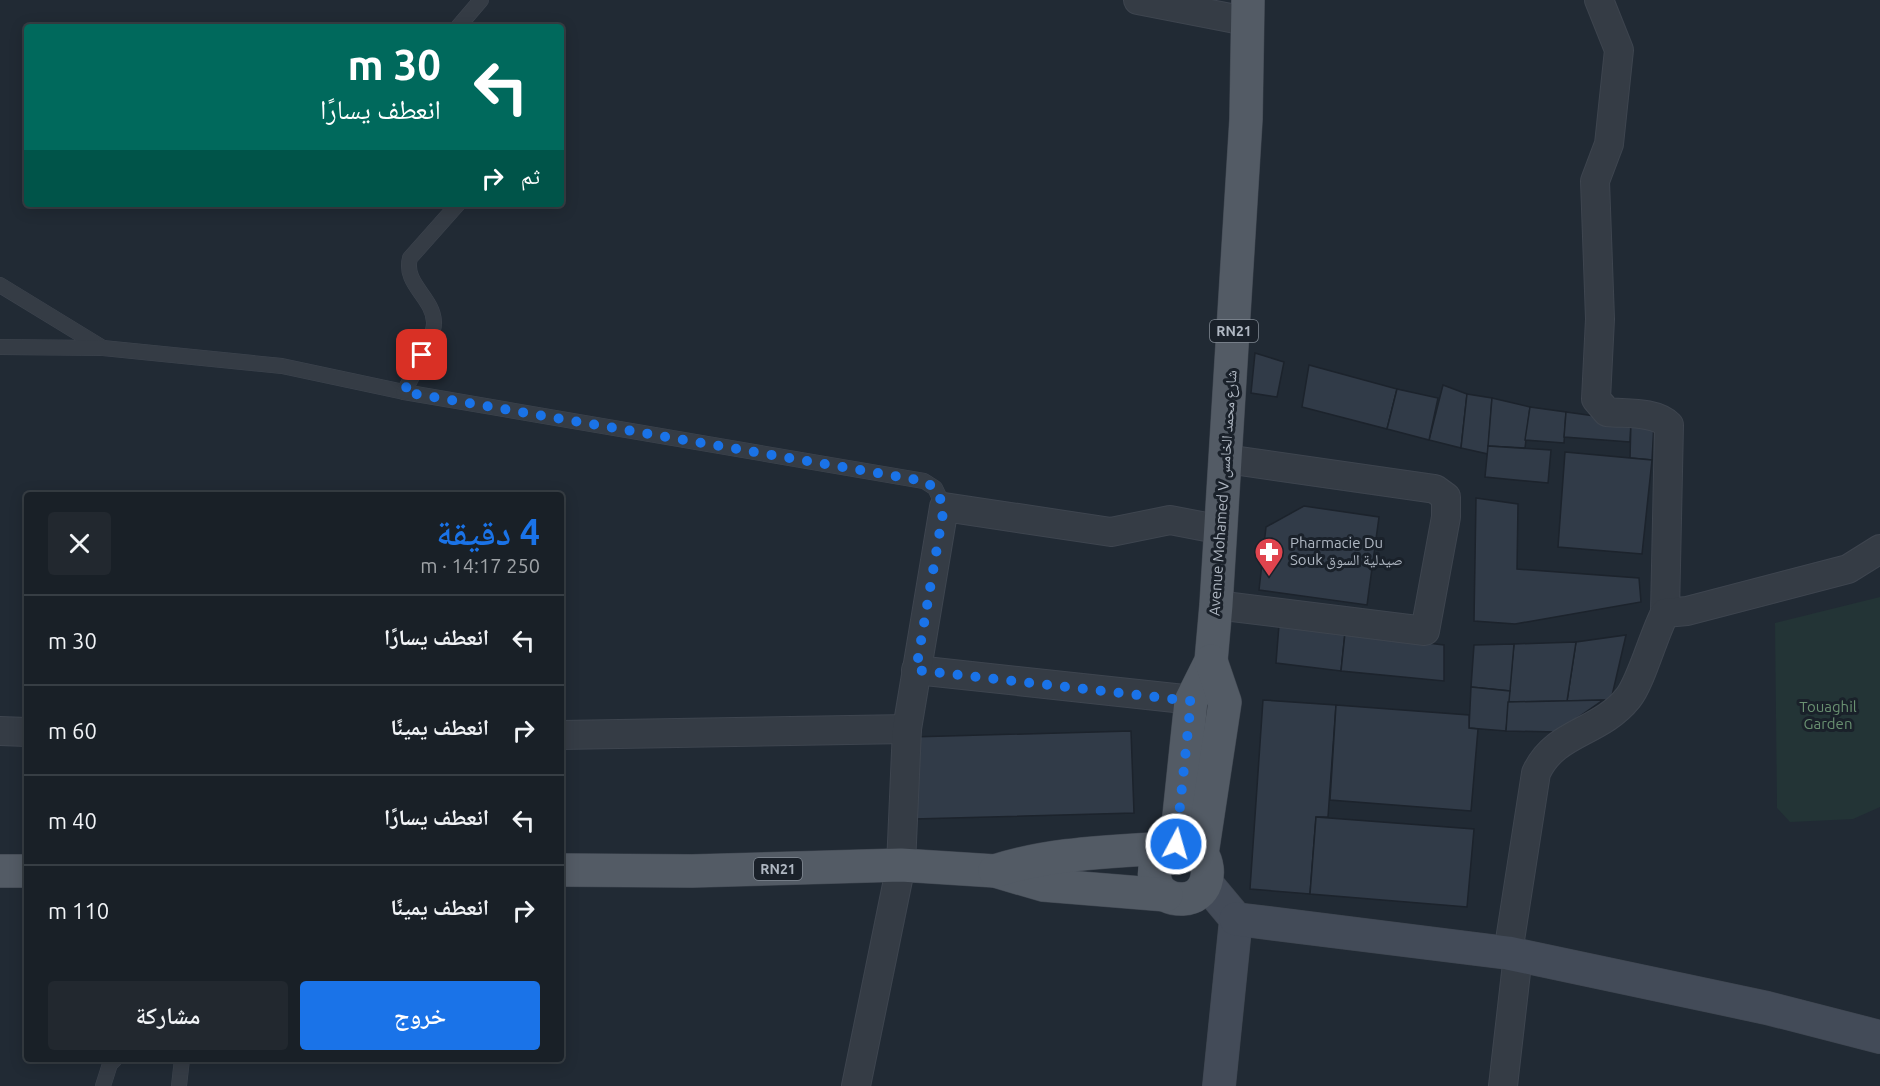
<!DOCTYPE html>
<html lang="ar">
<meta charset="utf-8">
<style>
:root{--surface:#192027;--page:#22282f;--text:#f1f3f6;--muted:#9fa3a7;--line:#373e44;--accent:#1a73e8}
body{margin:0;font-family:Ubuntu,"Noto Naskh Arabic",sans-serif;background:var(--page);color:var(--text);direction:rtl;height:100vh;display:flex;flex-direction:column;font-size:22px;white-space:nowrap}
*{box-sizing:border-box;margin:0}
p{font-size:20px;color:var(--muted)}
.icon{flex:none;width:33px;height:33px;fill:none;stroke:currentColor;stroke-width:2;stroke-linecap:round;stroke-linejoin:round}
.map{position:relative;flex:1;overflow:hidden;direction:ltr}
.drawer{position:absolute;left:24px;top:492px;width:540px;height:570px;display:flex;flex-direction:column;background:var(--surface);border-radius:6px;box-shadow:0 3px 15px #0003,0 0 0 2px var(--line);direction:rtl}
.drawer>*{flex:none}
.top-card{position:absolute;left:24px;top:24px;width:540px;height:183px;border-radius:6px;box-shadow:0 3px 15px #0003,0 0 0 2px var(--line);direction:rtl;background:#00695c;color:#fff;overflow:hidden}
.pin{position:absolute;display:grid;place-items:center;width:51px;height:51px;color:#fff;margin:-26px;border-radius:12px;box-shadow:0 3px 9px #0006}
.me{position:absolute;width:66px;margin:-33px;rotate:6deg;stroke-linejoin:round;filter:drop-shadow(0 0 4px #0008)}
.turn{display:flex;align-items:center;gap:21px;height:126px;padding:0 24px;font-size:27px}
.turn .icon{width:78px;height:78px;stroke-width:2.5}
.turn b{display:block;font-size:42px;line-height:51px}
.then{display:flex;align-items:center;height:57px;padding:0 24px;background:#0003;gap:12px;font-size:22px}
.round{display:grid;place-items:center;flex:none;width:63px;height:63px;border-radius:6px;background:var(--page)}
.summary{display:flex;align-items:center;justify-content:space-between;height:102px;padding:0 24px}
h1{font-size:36px;font-weight:600;line-height:45px;color:var(--accent)}
.primary-button{display:flex;gap:12px;margin-top:auto;padding:12px 24px}
.primary-button a{flex:1;height:69px;border-radius:6px;background:var(--accent);color:#fff;font-size:24px;font-weight:600;line-height:69px;text-align:center}
.primary-button a+a{background:var(--page);color:var(--text)}
ul{padding:0;list-style:none}
li{display:flex;align-items:center;gap:18px;height:90px;padding:0 24px;border-top:2px solid var(--line)}
li div{flex:1}
li b{display:block;font-size:22px}
li em{font-style:normal}
.map>svg:first-child{display:block}
</style>
<div class="map">
<svg width="1880" height="1086" viewBox="0 0 1880 1086">
<rect width="100%" height="100%" fill="#212a34"/>
<polygon fill="#233436" points="1880,597 1880,807 1853,819 1790,822 1777,808 1775,623"/>
<g fill="#313b48" stroke="#1c232c" stroke-width="1.5">
<polygon points="1255,353 1284,362 1277,397 1251,393"/>
<polygon points="1309,365 1397,389 1387,429 1302,407"/>
<polygon points="1443,385 1467,394 1461,448 1429,440"/>
<polygon points="1397,389 1438,398 1429,440 1387,429"/>
<polygon points="1467,394 1492,398 1488,454 1461,448"/>
<polygon points="1492,398 1530,407 1525,448 1488,446"/>
<polygon points="1530,407 1566,412 1564,443 1525,440"/>
<polygon points="1566,412 1631,421 1630,442 1564,437"/>
<polygon points="1631,421 1654,424 1652,460 1630,458"/>
<polygon points="1488,446 1551,450 1548,483 1485,477"/>
<polygon points="1565,452 1652,460 1642,554 1558,547"/>
<polygon points="1476,498 1518,504 1517,569 1639,578 1641,602 1515,624 1474,621"/>
<polygon points="1304,506 1379,517 1367,605 1259,590 1266,527"/>
<polygon points="1279,625 1345,633 1341,671 1276,663"/>
<polygon points="1345,633 1444,645 1444,681 1341,671"/>
<polygon points="1626,635 1611,700 1567,701 1576,642"/>
<polygon points="1576,642 1567,701 1508,702 1514,644"/>
<polygon points="1514,644 1510,691 1471,687 1474,645"/>
<polygon points="1471,687 1510,691 1506,731 1469,728"/>
<polygon points="1263,700 1336,705 1328,817 1316,817 1310,894 1250,889"/>
<polygon points="1603,700 1557,732 1506,731 1508,702"/>
<polygon points="1336,705 1469,715 1469,728 1478,729 1471,811 1330,800"/>
<polygon points="1131,731 1134,813 914,819 911,737"/>
<polygon points="1316,817 1474,829 1467,907 1310,894"/>
</g>
<g fill="none" stroke-linecap="round" stroke-linejoin="round">
<g stroke="#3e454f" stroke-width="16">
<g id="lane">
<polyline points="458,27 481,0"/>
<polyline points="0,285 103,348"/>
<polyline points="0,347 103,348 282,366 404,392 924,481 935,488 944,507"/>
<path d="M404 392C412 375 435 338 434 322 433 297 403 284 410 258L458 204"/>
<polyline points="103,1086 110,1064 115,1059"/>
<polyline points="179,1086 182,1059"/>
</g>
</g>
<g stroke="#3e454f" stroke-width="30">
<g id="street">
<polyline points="1138,0 1246,21"/>
<path d="M1599 0 1619 50 1609 144 1595 181 1600 319 1596 399 1607 412C1626 414 1655 411 1669 425L1665 613"/>
<polyline points="1216,605 1425,631 1446,517 1446,497 1435,489 1226,459"/>
<polyline points="916,670 1212,702"/>
<polyline points="0,731 27,732"/>
<polyline points="561,735 907,729"/>
<path d="M1508 953 1536 773C1555 731 1599 734 1628 698 1641 682 1653 636 1665 613L1687 611 1848 569 1880 549"/>
<polyline points="856,1086 901,865 907,729 944,507 1111,532 1170,520 1222,530"/>
<polyline points="1503,1086 1518,955"/>
</g>
</g>
<g stroke="#3e454f" stroke-width="34">
<g id="secondary">
<polyline points="1206,883 1236,919 1219,1086"/>
<polyline points="1236,919 1508,953 1767,1008 1880,1037"/>
</g>
</g>
<g stroke="#3e454f" stroke-width="34">
<g id="primary">
<polyline points="1176,844 1191,701 1211,661 1216,605 1246,119 1248,0"/>
<path d="M1202 854C1158 814 1131 901 1183 899 1207 898 1213 871 1202 854L1225 702 1211 661"/>
<polyline points="561,870 692,871 901,865 995,871 1043,885 1166,895"/>
<polyline points="0,871 27,871"/>
<path d="M995 871C1051 853 1108 852 1166 848"/>
</g>
</g>
<use href="#lane" stroke="#353c45" stroke-width="15"/>
<use href="#street" stroke="#353c45" stroke-width="28"/>
<use href="#secondary" stroke="#434b58" stroke-width="33"/>
<use href="#primary" stroke="#535b65" stroke-width="33"/>
</g>
<g fill="none" stroke-linecap="round" stroke-linejoin="round">
<polyline stroke="#1a73e8" stroke-width="10" stroke-dasharray="0 18" points="422,355 404,392 924,481 935,488 944,507 916,670 1191,701 1176,844"/>
</g>
<defs>
<g id="pharmacy-pin" transform="scale(1.5)"><path d="M0 17L-7.5 6A9.5 9.5 0 1 1 7.5 6Z" fill="#e0444e" stroke="#1a212a"/><path d="M-2-6h4v4h4v4h-4v4h-4v-4h-4v-4h4Z" fill="#fff"/></g>
</defs>
<g fill-rule="evenodd">
<use href="#pharmacy-pin" x="1269" y="552"/>
</g>
<g text-anchor="middle" stroke-width="6" stroke-linejoin="round" paint-order="stroke">
<g fill="#1a212a" stroke="#828a94" stroke-width="1.5">
<rect x="1210" y="320" width="48" height="22" rx="4.5"/>
<rect x="754" y="858" width="48" height="22" rx="4.5"/>
</g>
<g font-size="14" font-weight="bold" fill="#afb7c2">
<text x="1234" y="336">RN21</text>
<text x="778" y="874">RN21</text>
</g>
<g font-size="15" fill="#afb7c2" stroke="#1a212a">
<text transform="translate(1223 493) rotate(-86)" y="5">Avenue Mohamed V شارع محمد الخامس</text>
</g>
<g font-size="15" fill="#afb7c2" stroke="#1a212a" text-anchor="start">
<text x="1290" y="548">Pharmacie Du<tspan x="1290" dy="17">Souk صيدلية السوق</tspan></text>
</g>
<g font-size="15" fill="#699071" stroke="#1a212a">
<text x="1828" y="712">Touaghil<tspan x="1828" dy="17">Garden</tspan></text>
</g>
</g>
</svg>
<div class="pin" style="left:422px;top:355px;background:#d93025"><svg class="icon" aria-label="arrive" viewBox="0 0 24 24"><path d="M6 21V4h12l-3 4 3 4H6"/></svg></div>
<svg class="me" style="left:1176px;top:844px" viewBox="-20 -20 40 40"><circle r="17" fill="#1a73e8" stroke="#fff" stroke-width="3"/><path d="M0-11L8 9 0 5-8 9z" fill="#fff"/></svg>
<div class="top-card">
<div class="turn"><svg class="icon" aria-label="left" viewBox="0 0 24 24"><path d="M17 20v-9H6M10 6l-5 5 5 5"/></svg><div><b>30 m</b>انعطف يسارًا</div></div>
<div class="then">ثم<svg class="icon" aria-label="right" viewBox="0 0 24 24"><path d="M7 20v-9h11M14 6l5 5-5 5"/></svg></div>
</div>
<section class="drawer">
<div class="summary"><div><h1>4 دقيقة</h1><p>250 m · 14:17</p></div><a class="round"><svg class="icon" aria-label="close" viewBox="0 0 24 24"><path d="M6 6l12 12M18 6L6 18"/></svg></a></div>
<ul>
<li><svg class="icon" aria-label="left" viewBox="0 0 24 24"><path d="M17 20v-9H6M10 6l-5 5 5 5"/></svg><div><b>انعطف يسارًا</b></div><em>30 m</em></li>
<li><svg class="icon" aria-label="right" viewBox="0 0 24 24"><path d="M7 20v-9h11M14 6l5 5-5 5"/></svg><div><b>انعطف يمينًا</b></div><em>60 m</em></li>
<li><svg class="icon" aria-label="left" viewBox="0 0 24 24"><path d="M17 20v-9H6M10 6l-5 5 5 5"/></svg><div><b>انعطف يسارًا</b></div><em>40 m</em></li>
<li><svg class="icon" aria-label="right" viewBox="0 0 24 24"><path d="M7 20v-9h11M14 6l5 5-5 5"/></svg><div><b>انعطف يمينًا</b></div><em>110 m</em></li>
</ul>
<div class="primary-button"><a>خروج</a><a>مشاركة</a></div>
</section>
</div>
